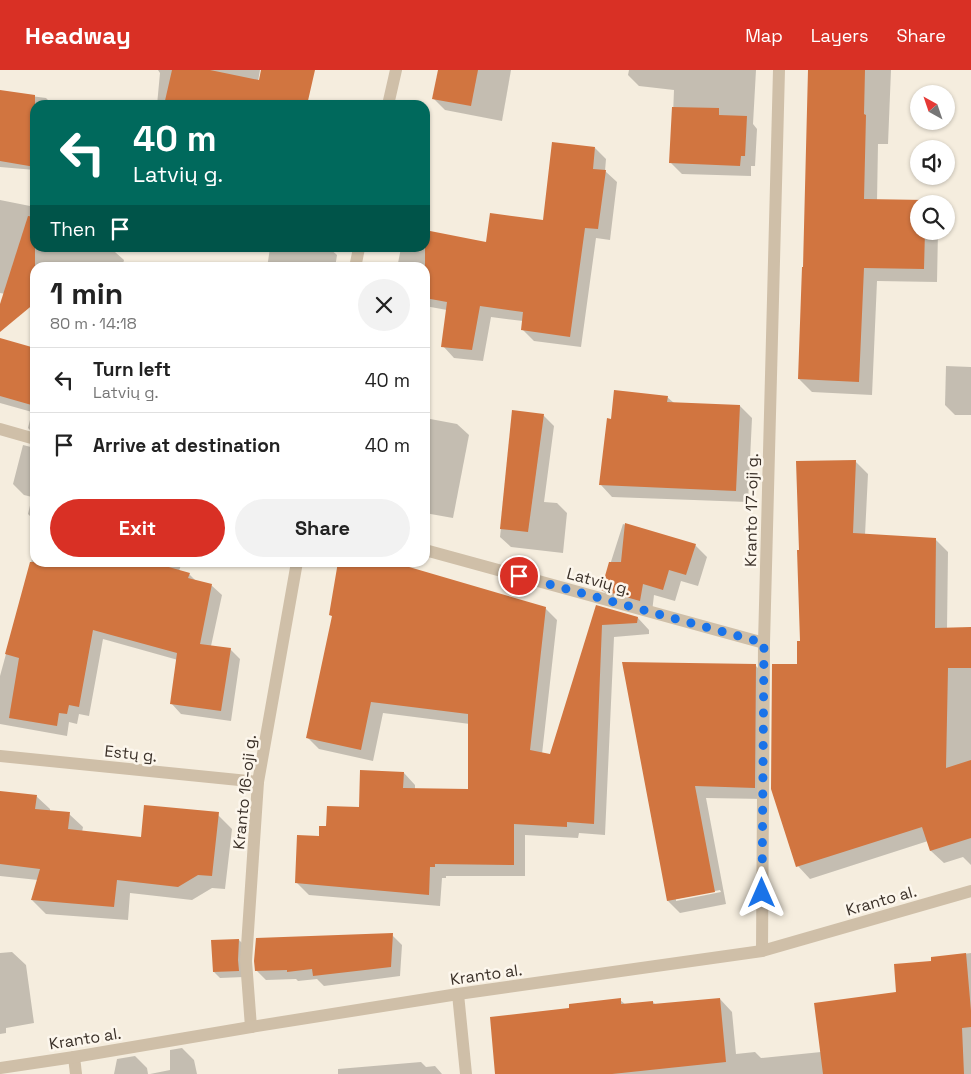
<!DOCTYPE html>
<meta charset="utf-8">
<style>
:root{--surface:#fff;--page:#f2f2f2;--text:#222;--muted:#767676;--line:#e0e0e0;--accent:#d93025}
body{margin:0;font-family:"Space Grotesk",sans-serif;background:var(--page);color:var(--text);height:100vh;display:flex;flex-direction:column;font-size:19px;white-space:nowrap}
*{box-sizing:border-box;margin:0}
p{font-size:16px;color:var(--muted)}
.icon{flex:none;width:28px;height:28px;fill:none;stroke:currentColor;stroke-width:2;stroke-linecap:round;stroke-linejoin:round}
.map{position:relative;flex:1;overflow:hidden}
.drawer{position:absolute;left:30px;top:192px;width:400px;height:305px;display:flex;flex-direction:column;background:var(--surface);border-radius:15px;box-shadow:0 1px 4px #0004}
.drawer>*{flex:none}
.top-card{position:absolute;left:30px;top:30px;width:400px;height:152px;border-radius:15px;box-shadow:0 1px 4px #0004;background:#00695c;color:#fff;overflow:hidden}
.needle{width:32px;rotate:320deg}
.fabs{position:absolute;left:910px;top:15px;display:grid;gap:10px}
.fabs a{display:grid;place-items:center;width:45px;height:45px;border-radius:50%;background:var(--surface);box-shadow:0 1px 4px #0004;font-size:25px}
.pin{position:absolute;display:grid;place-items:center;width:42px;height:42px;color:#fff;margin:-21px;border:2px solid #fff;border-radius:50%;box-shadow:0 1px 5px #0007}
.me{position:absolute;width:55px;margin:-28px;rotate:0deg;stroke-linejoin:round;filter:drop-shadow(0 0 4px #0008)}
.turn{display:flex;align-items:center;gap:18px;height:105px;padding:0 20px;font-size:22px}
.turn .icon{width:65px;height:65px;stroke-width:2.5}
.turn b{display:block;font-size:35px;line-height:42px}
.then{display:flex;align-items:center;height:48px;padding:0 20px;background:#0003;gap:10px;font-size:19px}
.round{display:grid;place-items:center;flex:none;width:52px;height:52px;border-radius:26px;background:var(--page)}
.overview{display:flex;align-items:center;justify-content:space-between;height:85px;padding:0 20px}
h1{font-size:30px;font-weight:800;line-height:38px}
.button{display:flex;gap:10px;margin-top:auto;padding:10px 20px}
.button a{flex:1;height:58px;border-radius:30px;background:var(--accent);color:#fff;font-size:20px;font-weight:800;line-height:58px;text-align:center}
.button a+a{background:var(--page);color:var(--text)}
ul{padding:0;list-style:none}
li{display:flex;align-items:center;gap:15px;height:65px;padding:0 20px;border-top:1px solid var(--line)}
li div{flex:1}
li b{display:block;font-size:19px}
li em{font-style:normal}
header{display:flex;align-items:center;gap:30px;box-sizing:border-box;height:70px;padding:0 25px;background:var(--accent);color:#fff}
header strong{font-size:24px}
nav{display:flex;gap:28px;margin-inline-start:auto;font-size:18px}
.map>svg:first-child{display:block}
</style>
<header>
<strong>Headway</strong>
<nav><a>Map</a><a>Layers</a><a>Share</a></nav>
</header>
<div class="map">
<svg width="971" height="1004" viewBox="0 0 971 1004">
<rect width="100%" height="100%" fill="#f5edde"/>
<g fill="#0003" fill-rule="evenodd">
<polygon points="158,0 260,0 254,35 157,35 160,3"/>
<polygon points="439,0 511,0 502,51 445,40 433,28"/>
<polygon points="629,0 756,0 753,54 757,59 755,96 751,96 751,106 682,104 671,93 674,20 639,16 628,5"/>
<polygon points="810,0 891,0 888,74 878,74 877,131 925,132 927,134 919,134 919,161 938,161 937,212 877,211 872,325 812,322 799,309 805,198"/>
<polygon points="0,22 46,28 53,35 35,35 35,100 0,97"/>
<polygon points="595,78 606,89 605,101 617,112 610,170 596,168 581,277 534,271 522,259 523,251 491,247 483,291 454,288 443,276 447,240 425,236 425,198 397,198 401,178 425,178 425,161 487,173 544,152"/>
<polygon points="0,130 35,137 35,178 72,178 115,182 124,190 122,198 35,198 35,229 0,223"/>
<polygon points="270,178 329,178 337,185 335,198 267,198"/>
<polygon points="35,279 35,365 28,358 32,342 0,333 0,285"/>
<polygon points="946,296 971,297 971,345 955,345 945,335"/>
<polygon points="667,327 674,333 740,336 752,348 748,432 612,427 601,415 612,351"/>
<polygon points="514,341 544,346 554,356 544,432 557,433 567,443 563,483 511,477 500,467"/>
<polygon points="425,348 457,354 469,365 453,448 425,443"/>
<polygon points="23,375 35,378 35,451 28,444 32,427 24,425 13,414"/>
<polygon points="855,391 868,404 865,465 935,469 948,482 947,559 971,558 971,795 963,787 944,793 931,781 928,771 810,809 798,796 799,596 802,572"/>
<polygon points="623,454 695,475 707,487 698,516 681,511 675,531 654,525 652,542 614,531 602,520"/>
<polygon points="35,478 35,492 182,492 179,501 189,504 197,512 211,515 222,525 211,576 230,579 240,589 231,651 181,644 171,633 178,590 103,569 89,646 79,644 77,654 69,652 67,666 0,654 0,606"/>
<polygon points="597,537 638,548 649,560 649,564 614,567 605,765 579,763 578,768 525,765 525,806 446,806 446,808 442,808 440,836 309,825 297,813 320,767 327,757 360,738 404,703 415,715 415,719 470,720 470,654 383,643 373,691 319,679 307,667 333,547 331,545 545,538 557,550 542,684 551,686"/>
<path d="M624 594 755 595 767 607 766 729 706 728 726 834 680 843 668 831ZM720 820 721 822 676 831V829Z"/>
<polygon points="0,722 36,726 50,739 50,741 69,744 83,757 82,762 142,768 218,745 232,759 225,819 212,818 192,830 130,823 128,850 46,844 32,830 38,810 0,806"/>
<polygon points="392,865 402,875 400,906 324,916 317,909 298,911 296,909 266,910 256,900"/>
<polygon points="239,870 245,876 244,907 220,908 214,902"/>
<polygon points="12,882 26,895 34,953 6,958 6,963 0,964 0,883"/>
<polygon points="971,883 971,1004 497,1004 571,939 620,930 626,935 653,932 656,935 720,929 732,942 736,984 755,982 761,988 821,982 898,923 932,892 932,888"/>
<polygon points="182,978 194,990 197,1004 150,1004 170,1000 170,980"/>
<polygon points="135,986 147,998 148,1004 114,1004 117,989"/>
<polygon points="421,992 426,997 435,996 442,1004 338,1004 338,999"/>
</g>
<g fill="#d17540">
<polygon points="172,0 210,0 259,10 261,0 315,0 307,35 164,35"/>
<polygon points="438,0 478,0 471,36 432,29"/>
<polygon points="808,0 865,0 864,44 866,45 864,129 926,130 926,134 919,134 919,161 925,161 924,199 864,198 859,312 798,309 802,197 803,197"/>
<polygon points="0,20 35,25 35,97 0,91"/>
<polygon points="672,37 719,38 719,45 747,46 745,86 741,86 740,96 669,93"/>
<polygon points="552,72 595,77 593,99 606,100 598,159 585,158 570,267 521,260 523,242 480,236 472,280 441,277 447,232 425,228 425,160 486,172 490,143 543,150"/>
<polygon points="28,146 35,147 35,233 0,262 0,234"/>
<polygon points="0,268 35,278 35,336 0,326"/>
<polygon points="614,320 668,326 667,332 740,335 736,421 599,415 607,348 611,349"/>
<polygon points="512,340 544,344 528,462 500,459"/>
<polygon points="856,390 853,463 936,468 935,558 971,557 971,598 948,598 946,698 971,690 971,768 930,781 922,757 796,797 771,719 772,594 797,594 797,571 800,571 797,480 799,480 796,391"/>
<polygon points="625,453 696,474 686,505 669,500 663,520 643,514 640,531 601,520 609,492 621,492"/>
<polygon points="30,492 151,492 190,503 188,508 212,514 200,574 231,578 221,641 170,634 177,583 93,560 79,637 69,635 67,644 59,643 57,656 9,648 19,588 5,584"/>
<polygon points="338,492 392,492 546,537 530,680 550,684 596,535 638,547 637,553 602,555 594,754 567,752 567,757 514,754 514,795 435,794 435,797 430,797 429,825 295,813 297,765 319,766 319,756 326,756 327,736 359,737 360,700 404,702 403,718 468,719 468,644 371,632 361,680 306,668 332,546 329,545"/>
<polygon points="622,592 756,594 755,718 695,716 715,822 667,831"/>
<polygon points="0,721 37,725 35,739 70,742 68,759 141,767 144,735 219,742 212,806 198,805 178,817 117,810 114,837 31,830 40,799 0,794"/>
<polygon points="393,863 391,897 313,906 312,899 287,902 287,900 255,901 254,891 256,868"/>
<polygon points="239,869 238,890 239,901 213,902 211,870"/>
<polygon points="966,883 971,941 971,957 962,958 964,1004 823,1004 814,933 896,922 894,894 931,891 931,887"/>
<polygon points="621,928 621,934 653,931 653,934 720,928 726,992 612,1004 495,1004 490,947 569,938 569,934"/>
</g>
<g fill="none" stroke-linecap="round" stroke-linejoin="round">
<g stroke="#cfbfa8" stroke-width="12">
<polyline points="388,35 396,0"/>
<polyline points="355,198 359,178"/>
<polyline points="0,359 35,369"/>
<polyline points="425,480 764,573"/>
<polyline points="0,686 258,712"/>
<polyline points="762,881 764,573 779,0"/>
<polyline points="458,924 466,1004"/>
<polyline points="251,957 246,891 258,712 297,492"/>
<polyline points="74,987 76,1004"/>
<polyline points="0,998 74,987 251,957 458,924 762,881 971,821"/>
</g>
</g>
<g fill="none" stroke-linecap="round" stroke-linejoin="round">
<polyline stroke="#1a73e8" stroke-width="9" stroke-dasharray="0 16.2" points="519,506 764,573 762,823"/>
</g>
<g text-anchor="middle" stroke-width="5" stroke-linejoin="round" paint-order="stroke">
<g font-size="16" fill="#3b3129" stroke="#fcf6ec">
<text transform="translate(751 440) rotate(-89)" y="6">Kranto 17-oji g.</text>
<text transform="translate(599 511) rotate(15)" y="6">Latvių g.</text>
<text transform="translate(131 683) rotate(6)" y="6">Estų g.</text>
<text transform="translate(244 722) rotate(-84)" y="6">Kranto 16-oji g.</text>
<text transform="translate(881 830) rotate(-16)" y="6">Kranto al.</text>
<text transform="translate(486 904) rotate(-8)" y="6">Kranto al.</text>
<text transform="translate(85 968) rotate(-9)" y="6">Kranto al.</text>
</g>
</g>
</svg>
<div class="fabs">
<a><svg class="needle" viewBox="-14 -14 28 28"><path d="M0-13l5 13h-10z" fill="#e53935"/><path d="M0 13l5-13h-10z" fill="#767676"/></svg></a>
<a><svg class="icon" aria-label="sound" viewBox="0 0 24 24"><path d="M4 9h4l5-4v14l-5-4H4zM17 9q2 3 0 6"/></svg></a>
<a><svg class="icon" aria-label="search" viewBox="0 0 24 24"><circle cx="10" cy="10" r="6"/><path d="M15 15l6 6"/></svg></a>
</div>
<div class="pin" style="left:519px;top:506px;background:#d93025"><svg class="icon" aria-label="arrive" viewBox="0 0 24 24"><path d="M6 21V4h12l-3 4 3 4H6"/></svg></div>
<svg class="me" style="left:762px;top:823px" viewBox="-20 -20 40 40"><path d="M0-17L14 15 0 8-14 15z" fill="#1a73e8" stroke="#fff" stroke-width="4"/></svg>
<div class="top-card">
<div class="turn"><svg class="icon" aria-label="left" viewBox="0 0 24 24"><path d="M17 20v-9H6M10 6l-5 5 5 5"/></svg><div><b>40 m</b>Latvių g.</div></div>
<div class="then">Then<svg class="icon" aria-label="arrive" viewBox="0 0 24 24"><path d="M6 21V4h12l-3 4 3 4H6"/></svg></div>
</div>
<section class="drawer">
<div class="overview"><div><h1>1 min</h1><p>80 m · 14:18</p></div><a class="round"><svg class="icon" aria-label="close" viewBox="0 0 24 24"><path d="M6 6l12 12M18 6L6 18"/></svg></a></div>
<ul>
<li><svg class="icon" aria-label="left" viewBox="0 0 24 24"><path d="M17 20v-9H6M10 6l-5 5 5 5"/></svg><div><b>Turn left</b><p>Latvių g.</p></div><em>40 m</em></li>
<li><svg class="icon" aria-label="arrive" viewBox="0 0 24 24"><path d="M6 21V4h12l-3 4 3 4H6"/></svg><div><b>Arrive at destination</b></div><em>40 m</em></li>
</ul>
<div class="button"><a>Exit</a><a>Share</a></div>
</section>
</div>
